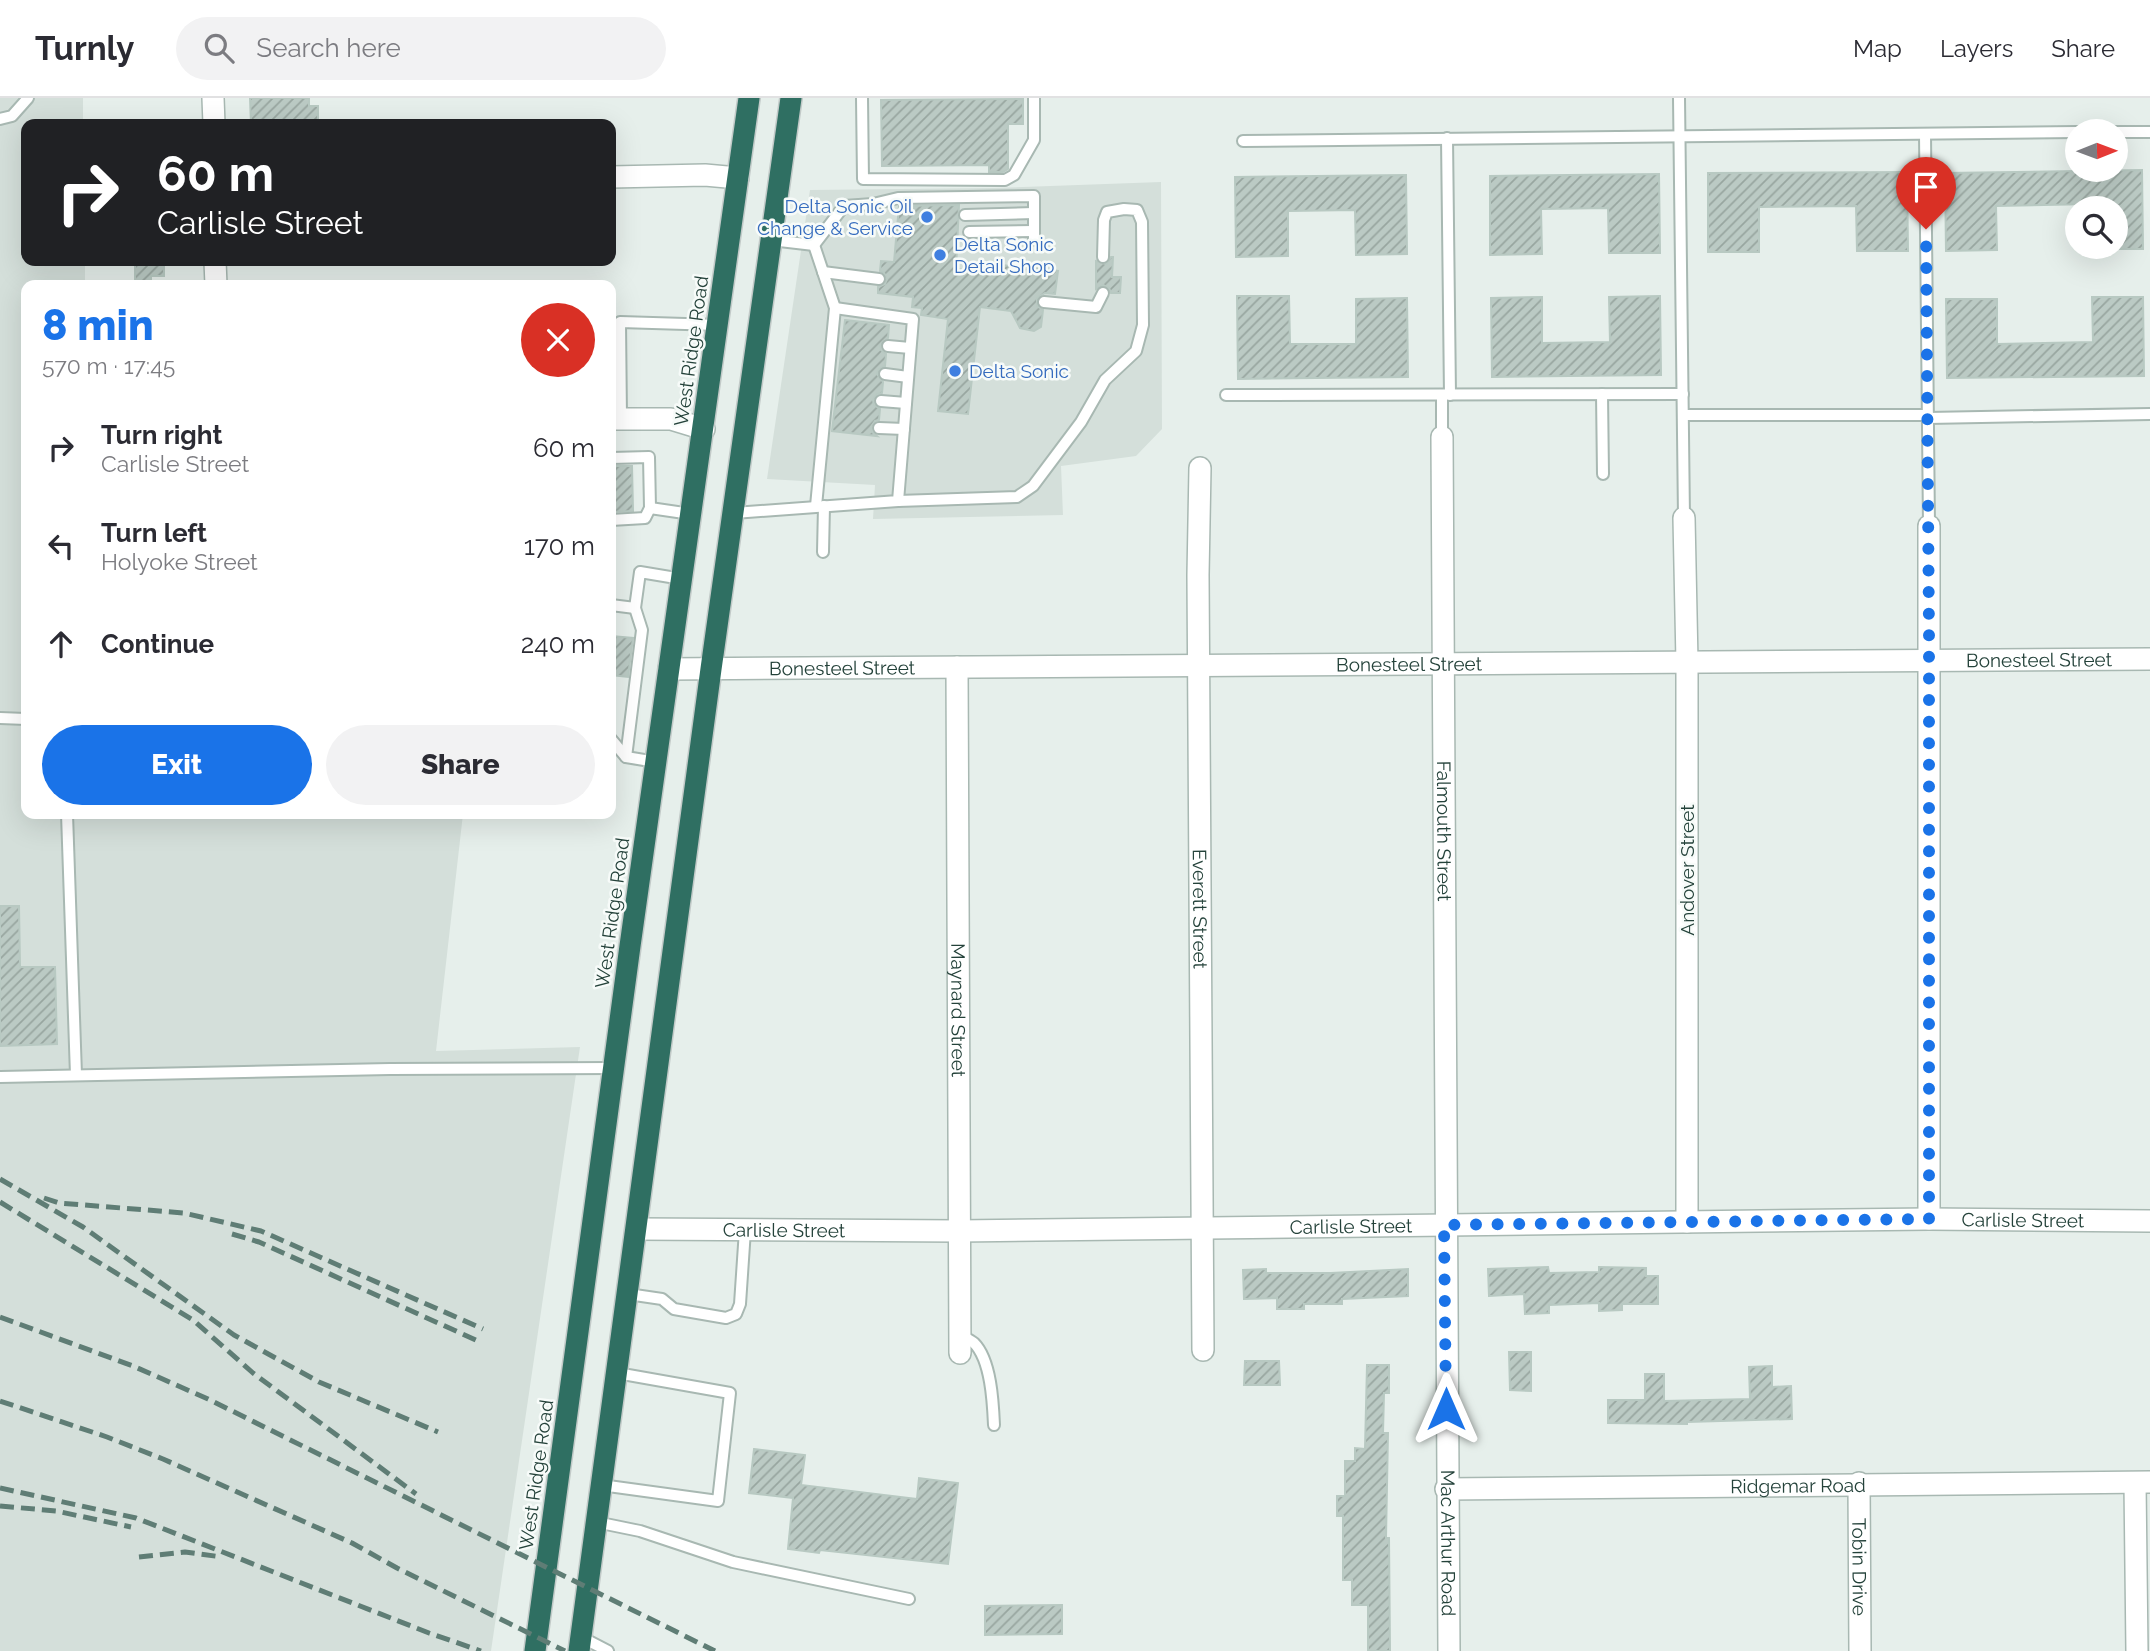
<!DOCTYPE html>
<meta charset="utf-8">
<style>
:root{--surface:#fff;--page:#f2f2f3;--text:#2b2b33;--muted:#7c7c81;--line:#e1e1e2;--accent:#1a73e8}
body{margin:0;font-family:Raleway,sans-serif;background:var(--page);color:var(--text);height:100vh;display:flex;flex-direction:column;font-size:26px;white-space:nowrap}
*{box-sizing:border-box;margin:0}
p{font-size:23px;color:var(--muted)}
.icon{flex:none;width:38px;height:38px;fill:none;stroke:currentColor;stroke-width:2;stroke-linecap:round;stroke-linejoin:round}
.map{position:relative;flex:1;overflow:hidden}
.details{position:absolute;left:21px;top:182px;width:595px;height:539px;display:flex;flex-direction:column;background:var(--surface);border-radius:14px;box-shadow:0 7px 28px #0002}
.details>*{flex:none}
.top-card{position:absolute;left:21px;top:21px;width:595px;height:147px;border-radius:14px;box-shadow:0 7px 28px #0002;background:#202124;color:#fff;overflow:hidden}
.needle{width:46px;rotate:89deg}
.tools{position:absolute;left:2065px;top:21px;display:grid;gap:14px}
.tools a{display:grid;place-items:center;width:63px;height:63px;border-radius:50%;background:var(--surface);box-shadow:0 7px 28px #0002;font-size:35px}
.pin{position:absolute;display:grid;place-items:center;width:60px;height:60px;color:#fff;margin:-72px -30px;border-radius:50% 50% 50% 0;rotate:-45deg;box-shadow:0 0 7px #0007}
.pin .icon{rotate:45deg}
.me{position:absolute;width:77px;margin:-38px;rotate:0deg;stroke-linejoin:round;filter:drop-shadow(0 0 5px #0008)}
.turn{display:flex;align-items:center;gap:24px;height:147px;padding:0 21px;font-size:32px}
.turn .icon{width:91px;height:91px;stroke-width:2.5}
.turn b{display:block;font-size:49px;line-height:60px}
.round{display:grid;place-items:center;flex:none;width:74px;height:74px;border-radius:37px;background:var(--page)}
.overview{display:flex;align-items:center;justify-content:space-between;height:119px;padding:0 21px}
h1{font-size:42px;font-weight:800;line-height:52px;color:var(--accent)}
.primary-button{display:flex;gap:14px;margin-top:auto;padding:14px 21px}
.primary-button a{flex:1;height:80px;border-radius:42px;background:var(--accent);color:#fff;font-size:28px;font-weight:800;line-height:80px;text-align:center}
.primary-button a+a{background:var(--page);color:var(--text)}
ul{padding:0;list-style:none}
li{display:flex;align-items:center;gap:21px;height:98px;padding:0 21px}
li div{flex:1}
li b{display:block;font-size:26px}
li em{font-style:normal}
header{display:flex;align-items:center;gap:42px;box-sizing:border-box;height:98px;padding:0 35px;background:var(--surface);border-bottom:2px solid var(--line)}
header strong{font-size:33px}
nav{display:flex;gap:38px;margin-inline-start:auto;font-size:24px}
.search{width:490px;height:63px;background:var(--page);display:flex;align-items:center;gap:18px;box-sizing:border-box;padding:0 24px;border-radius:38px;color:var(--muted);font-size:26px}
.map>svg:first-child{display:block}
</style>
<header>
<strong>Turnly</strong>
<div class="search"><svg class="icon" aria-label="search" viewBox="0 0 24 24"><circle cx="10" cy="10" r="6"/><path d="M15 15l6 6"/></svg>Search here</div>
<nav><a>Map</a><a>Layers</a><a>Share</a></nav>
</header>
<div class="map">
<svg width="2150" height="1553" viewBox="0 0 2150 1553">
<defs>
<pattern id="building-hatch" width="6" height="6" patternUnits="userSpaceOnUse" patternTransform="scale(1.75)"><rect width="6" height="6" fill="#bbcac4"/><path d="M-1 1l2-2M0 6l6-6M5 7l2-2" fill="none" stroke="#98a6a0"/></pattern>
</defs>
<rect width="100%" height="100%" fill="#e6efeb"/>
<g fill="#d4dfda">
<polygon points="0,0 83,0 83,26 26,26 26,163 85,163 85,187 26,187 26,716 463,716 436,953 580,949 491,1553 0,1553"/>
<polygon points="1161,84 1162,331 1136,358 1061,368 1063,417 873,421 875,387 767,381 810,92 994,90"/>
</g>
<g fill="url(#building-hatch)" stroke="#b8c9c2" stroke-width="2">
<polygon points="250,0 309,0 309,8 318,8 318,26 251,26"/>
<polygon points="1023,1 1023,26 1008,26 1008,71 1003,74 989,74 989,67 882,68 881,2"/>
<polygon points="2142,72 2143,151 2116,151 2116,110 2091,110 2091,106 1996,108 1997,152 1946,153 1945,75"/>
<polygon points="1907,74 1908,153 1857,153 1856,108 1759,109 1759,154 1708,154 1708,75"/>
<polygon points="1659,76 1660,155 1609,155 1608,110 1541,111 1542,156 1490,157 1490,78"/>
<polygon points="1406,77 1407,156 1356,157 1355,112 1288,113 1288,158 1236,159 1235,79"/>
<polygon points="959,107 956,171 1002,176 1002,167 1058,173 1055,196 1045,195 1037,200 1037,208 1043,212 1041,229 1034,233 1020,230 1011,213 980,209 968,316 938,313 948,221 921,217 922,210 912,209 913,199 878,195 878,189 885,186 887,181 884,175 880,173 881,163 894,164 899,108"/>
<polygon points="1111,159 1113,159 1112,179 1121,179 1120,195 1111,195 1109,190 1103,187 1096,191 1096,163 1106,166"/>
<polygon points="135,163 164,163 164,178 151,178 151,187 135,187"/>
<polygon points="1237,198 1289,198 1290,246 1356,246 1356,201 1407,200 1408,279 1238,281"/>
<polygon points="1660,198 1661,277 1492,279 1491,200 1542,199 1542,245 1610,244 1609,199"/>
<polygon points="2092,199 2143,199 2144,278 1947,280 1946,201 1997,201 1997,246 2093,244"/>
<polygon points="845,222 889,227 888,240 880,247 881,252 886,256 885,268 879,271 877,276 883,284 882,295 877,296 873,302 874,307 880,311 879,322 875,323 871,329 872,334 877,338 832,333"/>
<polygon points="611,368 632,368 633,413 611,414"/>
<polygon points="611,538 633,540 628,579 611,577"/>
<polygon points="0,808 19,808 20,869 55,869 57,946 0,948"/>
<polygon points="1548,1169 1549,1175 1599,1174 1599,1169 1646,1170 1646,1178 1658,1178 1658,1206 1622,1206 1622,1212 1599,1213 1599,1205 1549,1207 1549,1215 1525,1216 1524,1196 1489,1198 1488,1171"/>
<polygon points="1266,1171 1266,1175 1331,1175 1408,1171 1408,1198 1342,1201 1342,1206 1304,1206 1304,1211 1277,1211 1277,1200 1244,1201 1243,1172"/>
<polygon points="1509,1254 1531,1254 1531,1293 1510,1292"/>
<polygon points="1245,1263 1279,1263 1280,1287 1244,1287"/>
<polygon points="1367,1267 1389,1267 1389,1295 1384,1295 1383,1335 1388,1335 1386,1440 1389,1440 1390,1553 1368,1553 1368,1507 1352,1507 1352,1482 1343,1482 1343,1418 1337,1418 1337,1398 1345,1398 1345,1363 1355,1363 1355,1350 1365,1351"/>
<polygon points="1772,1268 1772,1289 1791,1288 1792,1321 1687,1324 1687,1326 1608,1325 1608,1302 1645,1302 1645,1276 1664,1276 1664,1303 1750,1301 1749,1269"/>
<polygon points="754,1351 805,1357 801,1387 917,1401 919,1380 958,1385 948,1466 820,1452 819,1455 788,1451 793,1400 749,1395"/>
<polygon points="1062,1507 1062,1536 985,1537 985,1508"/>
</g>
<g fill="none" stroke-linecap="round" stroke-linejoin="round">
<g stroke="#a8b8b2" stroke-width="14">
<g id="lane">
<polyline points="862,0 863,81 1005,82 1014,77 1034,42 1034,0"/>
<polyline points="1679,0 1684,420"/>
<polyline points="0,21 12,18 28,0"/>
<polyline points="2116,34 2150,34"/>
<polyline points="1925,36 1929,428"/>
<polyline points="1447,40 1450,297"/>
<polyline points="1243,43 2077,34"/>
<polyline points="965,117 1034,115"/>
<polyline points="969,134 1034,133"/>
<polyline points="771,142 814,147"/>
<polyline points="814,147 844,108 873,106 898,100 1034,98 1034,142"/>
<polyline points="814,147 835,210 816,408"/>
<polyline points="823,174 879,181"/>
<polyline points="1044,204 1096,209 1103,195"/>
<polyline points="888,248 910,250"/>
<polyline points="885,276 908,279"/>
<polyline points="1602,296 1603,376"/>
<polyline points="1226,297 1683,296"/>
<polyline points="1442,297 1442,339"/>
<polyline points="881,303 906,305"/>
<polyline points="1683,317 1928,317"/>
<polyline points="621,320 620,224 718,227"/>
<polyline points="1928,320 2150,316"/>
<polyline points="879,330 904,331"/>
<polyline points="611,360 649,359 650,410 645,420 611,422"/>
<polyline points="898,403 1017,399 1033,388 1081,324 1105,282 1136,253 1143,227 1142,124 1137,112 1124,111 1107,114 1104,122 1103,159"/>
<polyline points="650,410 691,416"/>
<polyline points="734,415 898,403 913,221 835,210"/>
<polyline points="823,454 824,408"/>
<polyline points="611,507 635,510 640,474 682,481"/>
<polyline points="0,620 26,621"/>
<polyline points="611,641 626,659 656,664"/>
<polyline points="626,659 642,532 635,510"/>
<polyline points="67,716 76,977"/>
<polyline points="0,979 390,971 613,970"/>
<polyline points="628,1196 662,1201 674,1211 726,1220 736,1216 740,1206 745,1132"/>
<path d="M960 1236C964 1239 970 1242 974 1245 991 1262 993 1304 994 1327"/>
<polyline points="601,1387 718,1403 730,1295 617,1275"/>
<polyline points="596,1424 640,1433 733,1464 909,1501"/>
<polyline points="581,1539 608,1553"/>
</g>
</g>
<g stroke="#a8b8b2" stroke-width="24">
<g id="street">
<polyline points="213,0 214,26"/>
<polyline points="611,79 705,77 738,80"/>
<polyline points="215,163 216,187"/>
<polyline points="611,321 671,321 704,331"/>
<path id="s1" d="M1442 339 1449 1553"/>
<path id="s2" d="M1200 370 1198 477 1203 1252"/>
<polyline points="1684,420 1687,564 1687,1124"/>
<polyline points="1929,428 1929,1121"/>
<path id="s3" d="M957 569 960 1255"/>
<path id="s4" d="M669 571 2150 561"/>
<path id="s5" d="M637 1131 959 1133 1929 1121 2150 1123"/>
<path id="s6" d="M1859 1385 1860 1553"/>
<polyline points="2135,1385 2137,1553"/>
<path id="s7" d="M1446 1391 2150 1384"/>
</g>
</g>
<g stroke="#c2cac8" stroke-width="24">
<g id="highway">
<polyline points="535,1553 630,848 749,0"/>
<polyline points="579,1553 711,571 791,0"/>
</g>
</g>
<use href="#lane" stroke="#fff" stroke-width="10"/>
<use href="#street" stroke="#fff" stroke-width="21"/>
<use href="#highway" stroke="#2f6f62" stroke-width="21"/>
<g stroke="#5f7d75" stroke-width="5" stroke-dasharray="14 7" stroke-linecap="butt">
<polyline points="0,1081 83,1129 234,1237 319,1284 438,1334"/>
<polyline points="44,1100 59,1105 184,1115 261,1133 483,1231"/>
<polyline points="0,1104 193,1222 253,1275 416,1396"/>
<polyline points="232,1136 259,1144 478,1243"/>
<polyline points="0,1219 133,1268 208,1301 715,1553"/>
<polyline points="0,1303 107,1339 163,1361 352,1445 397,1470 565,1553"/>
<polyline points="0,1390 136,1420 429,1535 481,1553"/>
<polyline points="0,1408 56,1413 131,1429"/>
<polyline points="139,1459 185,1454 222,1459"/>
</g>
</g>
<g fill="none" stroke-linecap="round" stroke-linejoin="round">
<polyline stroke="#1a73e8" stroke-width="12" stroke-dasharray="0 21.6" points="1446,1311 1444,1127 1929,1121 1929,536 1926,131"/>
</g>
<g fill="#3f7fe0" stroke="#f7fbf9" stroke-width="2.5">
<circle cx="927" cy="119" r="7"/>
<circle cx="940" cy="157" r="7"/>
<circle cx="955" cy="273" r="7"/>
</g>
<g text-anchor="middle" stroke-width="5" stroke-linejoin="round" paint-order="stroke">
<g font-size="19" fill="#366cbe" stroke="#f7fbf9" text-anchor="start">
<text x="913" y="115" text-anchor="end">Delta Sonic Oil<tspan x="913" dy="22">Change &amp; Service</tspan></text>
<text x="954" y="153">Delta Sonic<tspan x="954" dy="22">Detail Shop</tspan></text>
<text x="969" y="280">Delta Sonic</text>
</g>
<g font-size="19" fill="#24423a" stroke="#f7fbf9">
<text transform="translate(691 253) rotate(-82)" y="7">West Ridge Road</text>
<text dy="7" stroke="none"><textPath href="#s4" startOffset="1370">Bonesteel Street</textPath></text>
<text dy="7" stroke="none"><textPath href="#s4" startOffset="740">Bonesteel Street</textPath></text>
<text dy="7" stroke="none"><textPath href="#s4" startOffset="173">Bonesteel Street</textPath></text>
<text dy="7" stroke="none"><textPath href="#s1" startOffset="394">Falmouth Street</textPath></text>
<text transform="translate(1687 772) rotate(-90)" y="7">Andover Street</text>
<text dy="7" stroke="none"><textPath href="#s2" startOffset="441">Everett Street</textPath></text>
<text transform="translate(612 815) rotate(-82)" y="7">West Ridge Road</text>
<text dy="7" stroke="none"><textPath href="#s3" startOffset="343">Maynard Street</textPath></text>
<text dy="7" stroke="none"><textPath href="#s5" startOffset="1386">Carlisle Street</textPath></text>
<text dy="7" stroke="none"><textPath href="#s5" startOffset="714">Carlisle Street</textPath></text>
<text dy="7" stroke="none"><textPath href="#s5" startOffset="147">Carlisle Street</textPath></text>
<text transform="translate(536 1377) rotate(-82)" y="7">West Ridge Road</text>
<text dy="7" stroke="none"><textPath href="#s7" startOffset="352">Ridgemar Road</textPath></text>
<text dy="7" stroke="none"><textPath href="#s1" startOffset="1106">Mac Arthur Road</textPath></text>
<text dy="7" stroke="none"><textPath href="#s6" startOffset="84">Tobin Drive</textPath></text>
</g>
</g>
</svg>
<div class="tools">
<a><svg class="needle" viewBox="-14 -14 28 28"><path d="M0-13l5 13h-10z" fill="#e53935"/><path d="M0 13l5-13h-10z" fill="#7c7c81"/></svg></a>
<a><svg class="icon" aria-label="search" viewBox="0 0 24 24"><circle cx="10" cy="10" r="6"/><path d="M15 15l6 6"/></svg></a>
</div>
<div class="pin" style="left:1926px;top:131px;background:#d93025"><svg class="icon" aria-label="arrive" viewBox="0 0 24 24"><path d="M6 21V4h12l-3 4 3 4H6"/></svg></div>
<svg class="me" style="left:1446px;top:1311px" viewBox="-20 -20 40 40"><path d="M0-17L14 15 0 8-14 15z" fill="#1a73e8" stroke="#fff" stroke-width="4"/></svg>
<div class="top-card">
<div class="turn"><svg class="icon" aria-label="right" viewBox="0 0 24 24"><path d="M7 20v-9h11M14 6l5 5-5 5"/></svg><div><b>60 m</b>Carlisle Street</div></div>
</div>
<section class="details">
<div class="overview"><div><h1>8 min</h1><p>570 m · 17:45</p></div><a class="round" style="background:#d93025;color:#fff"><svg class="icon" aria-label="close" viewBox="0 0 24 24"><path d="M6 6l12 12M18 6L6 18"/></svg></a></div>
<ul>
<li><svg class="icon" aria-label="right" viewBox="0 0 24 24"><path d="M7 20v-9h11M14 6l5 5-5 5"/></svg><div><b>Turn right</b><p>Carlisle Street</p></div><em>60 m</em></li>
<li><svg class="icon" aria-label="left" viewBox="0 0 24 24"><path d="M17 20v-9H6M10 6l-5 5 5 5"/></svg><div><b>Turn left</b><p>Holyoke Street</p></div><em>170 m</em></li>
<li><svg class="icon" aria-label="ahead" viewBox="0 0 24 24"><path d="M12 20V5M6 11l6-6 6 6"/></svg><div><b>Continue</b></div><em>240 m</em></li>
</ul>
<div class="primary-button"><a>Exit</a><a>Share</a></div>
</section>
</div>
